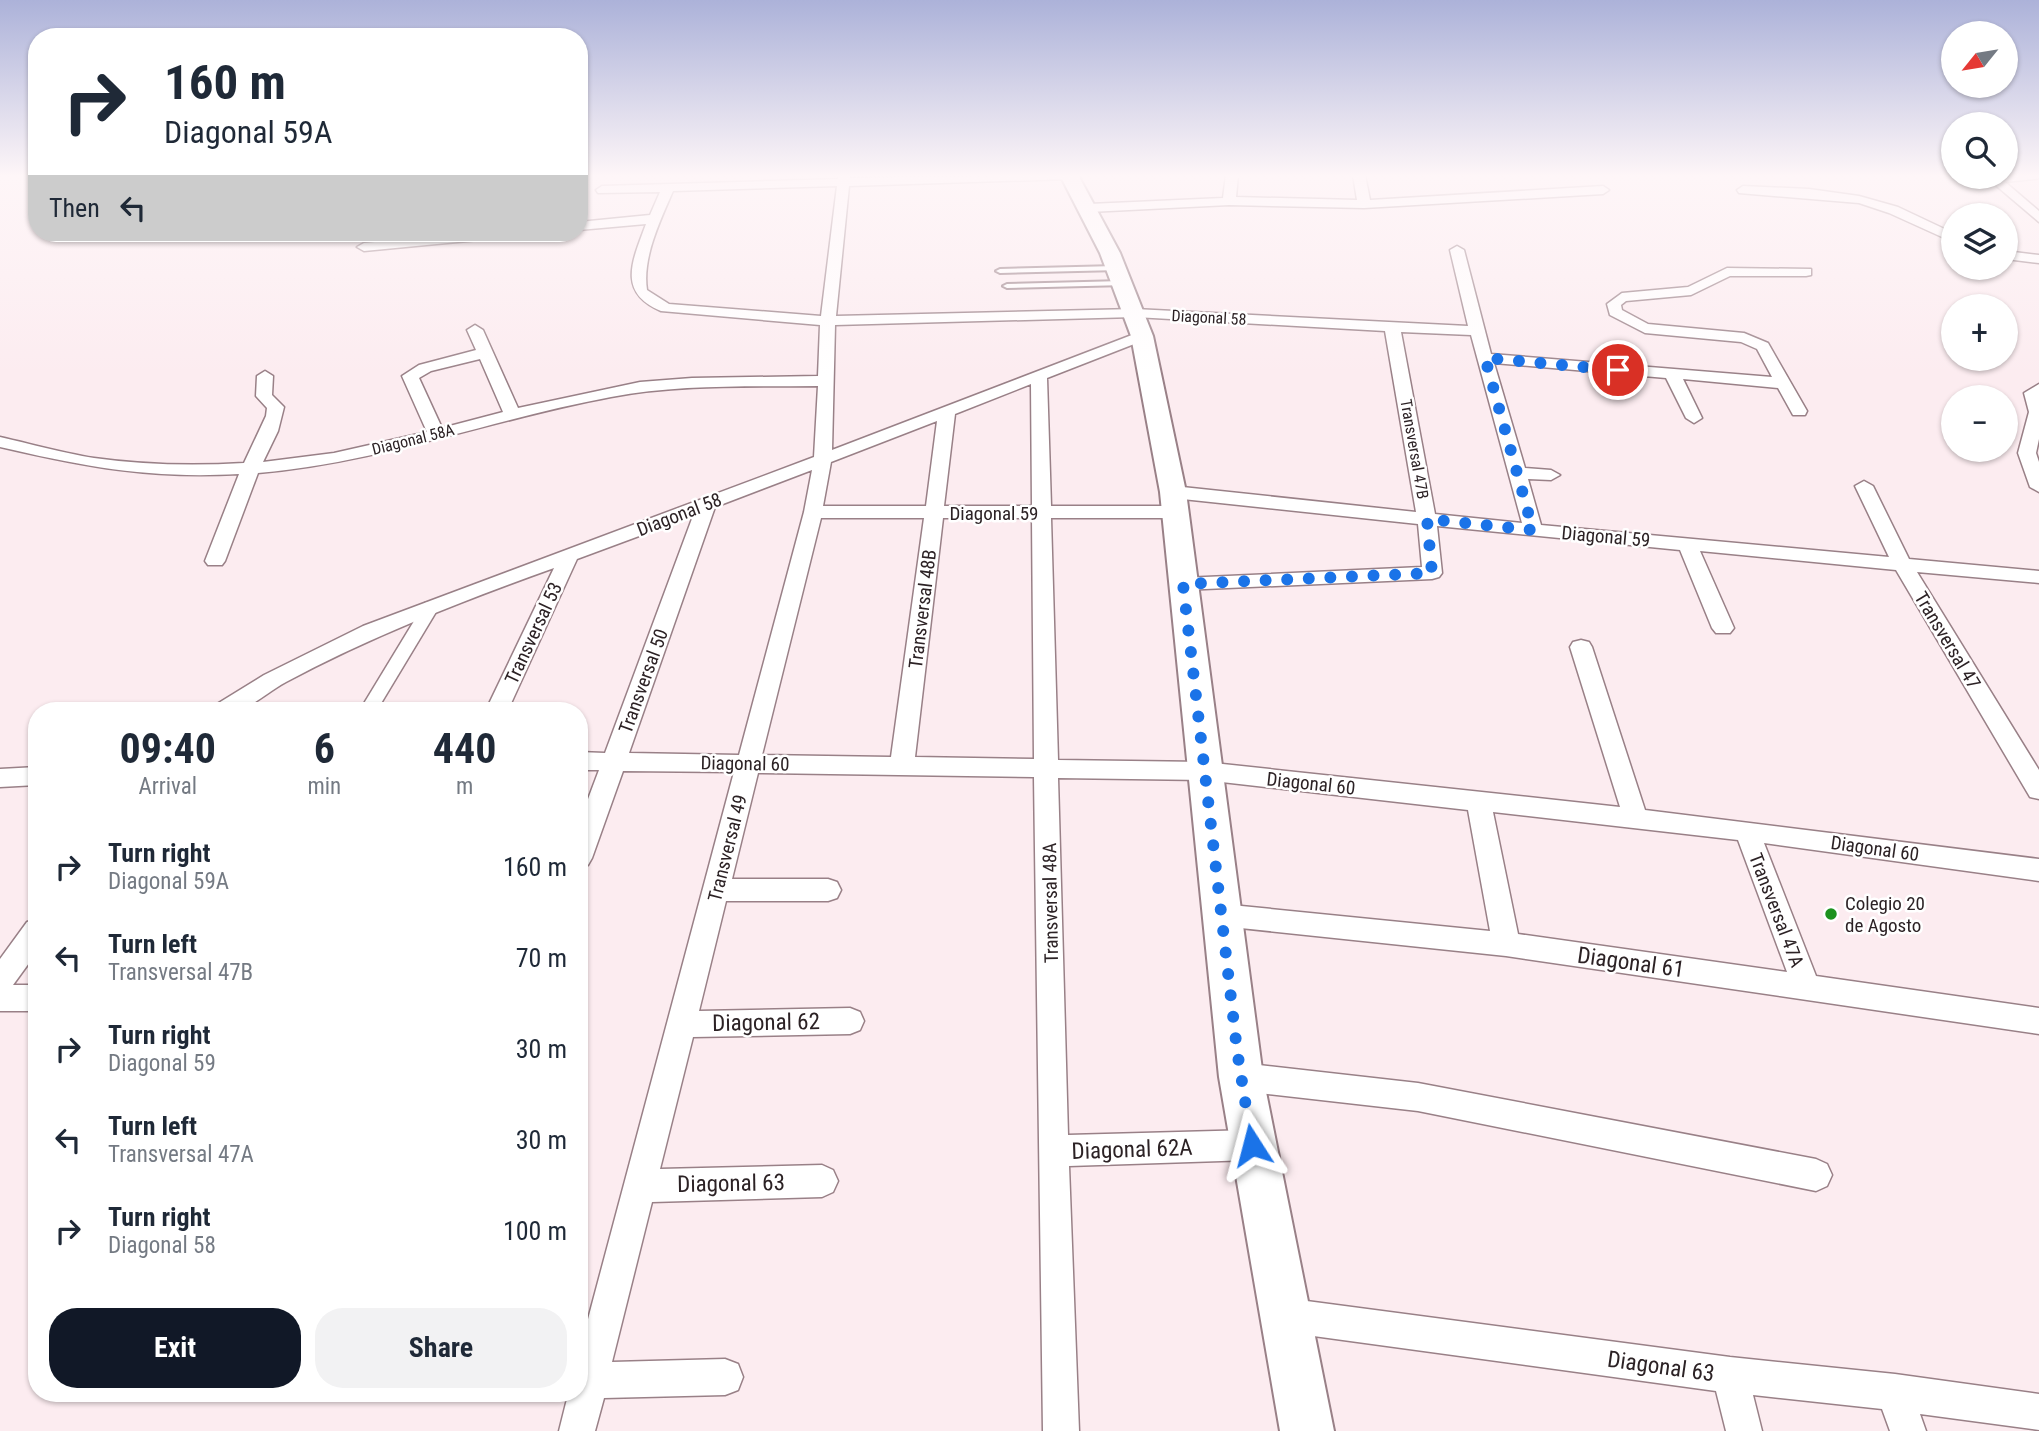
<!DOCTYPE html>
<meta charset="utf-8">
<style>
:root{--surface:#fff;--page:#f2f2f3;--text:#1f2937;--muted:#747a83;--accent:#111827}
body{margin:0;font-family:"Roboto Condensed",sans-serif;background:var(--page);color:var(--text);height:100vh;display:flex;flex-direction:column;font-size:26px;white-space:nowrap}
*{box-sizing:border-box;margin:0}
p{font-size:23px;color:var(--muted)}
.icon{flex:none;width:38px;height:38px;fill:none;stroke:currentColor;stroke-width:2;stroke-linecap:round;stroke-linejoin:round}
.map{position:relative;flex:1;overflow:hidden}
.drawer{position:absolute;left:28px;top:702px;width:560px;height:700px;display:flex;flex-direction:column;background:var(--surface);border-radius:28px;box-shadow:0 2px 5px #0004}
.drawer>*{flex:none}
.guide{position:absolute;left:28px;top:28px;width:560px;height:214px;border-radius:28px;box-shadow:0 2px 5px #0004;background:#fff;color:var(--text);overflow:hidden}
.needle{width:46px;rotate:240deg}
.fabs{position:absolute;left:1941px;top:21px;display:grid;gap:14px}
.fabs a{display:grid;place-items:center;width:77px;height:77px;border-radius:50%;background:var(--surface);box-shadow:0 2px 5px #0004;font-size:35px}
.pin{position:absolute;display:grid;place-items:center;width:60px;height:60px;color:#fff;margin:-30px;border:4px solid #fff;border-radius:50%;box-shadow:0 2px 7px #0007}
.me{position:absolute;width:77px;margin:-38px;rotate:351deg;stroke-linejoin:round;filter:drop-shadow(0 0 5px #0008)}
.turn{display:flex;align-items:center;gap:24px;height:147px;padding:0 21px;font-size:32px}
.turn .icon{width:91px;height:91px;stroke-width:2.5}
.turn b{display:block;font-size:49px;line-height:60px}
.then{display:flex;align-items:center;height:66px;padding:0 21px;background:#0003;gap:14px;font-size:26px}
.eta{display:flex;justify-content:space-evenly;align-items:center;height:119px;text-align:center}
.eta b{font-size:42px;font-weight:700;line-height:49px}
.button{display:flex;gap:14px;margin-top:auto;padding:14px 21px}
.button a{flex:1;height:80px;border-radius:28px;background:var(--accent);color:#fff;font-size:28px;font-weight:700;line-height:80px;text-align:center}
.button a+a{background:var(--page);color:var(--text)}
ul{padding:0;list-style:none}
li{display:flex;align-items:center;gap:21px;height:91px;padding:0 21px}
li div{flex:1}
li b{display:block;font-size:26px}
li em{font-style:normal}
.map>svg:first-child{display:block}
</style>
<div class="map">
<svg width="2039" height="1431" viewBox="0 0 2039 1431">
<rect width="100%" height="100%" fill="#fcecf0"/>
<g fill="none" stroke-linecap="round" stroke-linejoin="round">
<g stroke="#998087" stroke-width="4">
<g id="service">
<polygon points="1116,266 1120,268 1119,270 1000,273 996,271 1000,269"/>
<polygon points="1123,281 1126,281 1126,285 1007,288 1003,286 1007,284"/>
</g>
</g>
<g stroke="#998087" stroke-width="3">
<polygon id="pedestrian" points="431,602 439,607 377,710 360,710 425,603"/>
</g>
<g stroke="#998087" stroke-width="3">
<g id="minor">
<path d="M838 175H850V178L1075 175 1069 179 849 186 836 316 1135 309 1468 326 1450 250 1457 246 1464 250 1491 354 1772 377 1757 349 1741 342 1645 333 1610 315 1607 304 1622 293 1688 287 1727 268 1811 269V275L1806 276H1730L1691 295 1626 301 1621 305 1622 310 1648 324 1744 333 1768 343 1807 411 1805 415H1793L1778 388 1683 379 1702 418 1694 423 1686 418 1666 378 1494 363 1525 468 1551 470 1560 475 1551 480 1528 479 1541 525 1889 557 1855 486 1864 481 1873 486 1909 559 2039 571V583L1917 572 2039 770V799L2030 797 1896 570 1700 551 1734 628 1730 633H1716L1712 628 1680 550 1437 526 1442 573 1439 577 1432 579 1183 590 1176 589 1173 584 1176 579 1183 578 1422 567 1418 524 1173 498 1164 492 1173 486 1416 512 1385 331 1135 317 835 325 832 450 1137 333H1147L1150 336 1147 339 1047 378 1051 506H1175L1184 512 1175 518H1051L1058 760 1204 762 1620 807 1570 647 1573 642 1581 640 1589 642 1592 647 1645 810 2039 859V881L1764 843 1816 976 2039 1008V1034L1506 956 1221 926 1212 923 1208 915 1212 907 1221 904 1490 931 1468 810 1204 780 1058 778 1068 1135 1252 1130 1263 1134 1268 1145 1263 1156 1252 1160 1069 1166 1079 1431H1043L1034 777 758 773 732 879H828L837 882 841 890 837 898 828 901H726L699 1011 850 1008 860 1012 864 1021 860 1030 850 1034 693 1037 660 1169 822 1165 833 1170 838 1181 833 1192 822 1197 652 1202 612 1362 725 1359 738 1364 743 1377 738 1390 725 1395 604 1398 595 1431H559L568 1395 566 1393H579V1353L734 772 623 771 592 858 588 865 579 868V823L599 770H579V752L605 753 693 516 577 559 508 710H486L554 568C462 601 372 636 286 682 257 698 250 714 214 710L217 704 264 675 363 626 814 457 818 386C749 387 679 384 611 397 492 419 379 463 258 473L225 561 222 565H208L205 561 239 474C150 479 86 467 0 447V437C31 444 63 453 94 458 144 465 194 466 244 463L266 416 267 408 256 396 257 376 265 371 273 376 272 395 284 407 278 431 263 462 334 453 427 432 402 376 419 365 476 350 467 330 475 325 483 330 518 408 640 382 692 378 818 376 820 325 661 311C616 292 633 260 646 224L579 230V222L650 215 660 192 598 193 596 190 602 186 838 179ZM837 186 821 316 669 304 647 290C642 258 660 221 673 191ZM1401 332 1471 335 1522 523 1435 514ZM480 359 503 412 442 428 419 378 431 371ZM1031 384 1032 506H944L955 414ZM937 421 926 506H823L831 462ZM812 470 804 512 739 755 629 753 715 507ZM821 518H924L891 757 762 755ZM943 518H1032L1034 759 915 757ZM1493 812 1738 840 1787 972 1518 934Z"/>
<polygon points="1226,175 1238,175 1236,197 1357,200 1353,175 1365,175 1370,200 1603,186 1609,190 1603,194 1364,208 1229,205 1089,212 1083,208 1089,204 1223,198"/>
<polygon points="2006,175 2039,175 2039,178 2035,179 2005,182 2039,211 2039,222 1986,177 2006,177"/>
<polygon points="1743,186 1809,189 1859,196 1898,207 1953,233 1953,242 1889,213 1859,203 1739,193 1737,190"/>
<polygon points="472,233 518,233 511,237 364,251 357,247 364,243"/>
<polygon points="2006,251 2039,255 2039,263 2006,259"/>
<polygon points="2039,384 2039,439 2036,453 2039,462 2039,492 2030,487 2018,453 2029,412 2024,393"/>
<polygon points="37,767 37,785 0,787 0,769"/>
<polygon points="37,919 37,952 13,985 37,985 37,1011 0,1011 0,959 27,922"/>
<polygon points="1241,1063 1418,1083 1816,1159 1827,1164 1832,1175 1827,1186 1816,1191 1418,1111 1241,1091 1230,1087 1226,1077 1230,1067"/>
<polygon points="1284,1298 1730,1357 1895,1374 2039,1394 2039,1430 1920,1414 1926,1431 1890,1431 1882,1409 1753,1395 1762,1431 1726,1431 1716,1391 1284,1332 1272,1327 1267,1315 1272,1303"/>
</g>
</g>
<g stroke="#998087" stroke-width="4">
<polygon id="secondary" points="1060,175 1078,175 1120,253 1153,336 1186,492 1263,1077 1334,1431 1280,1431 1219,1077 1160,492 1131,336 1100,253"/>
</g>
<use href="#service" fill="#fff" fill-rule="evenodd"/>
<use href="#pedestrian" fill="#fff" fill-rule="evenodd"/>
<use href="#minor" fill="#fff" fill-rule="evenodd"/>
<use href="#secondary" fill="#fff" fill-rule="evenodd"/>
</g>
<linearGradient id="sky" x2="0" y2="1"><stop stop-color="#acb2d9"/><stop offset="0.47" stop-color="#fef6f8"/><stop offset="1" stop-color="#fef6f8" stop-opacity="0"/></linearGradient>
<rect width="2039" height="375" fill="url(#sky)"/>
<g fill="none" stroke-linecap="round" stroke-linejoin="round">
<polyline stroke="#1a73e8" stroke-width="12" stroke-dasharray="0 21.6" points="1252,1145 1237,1050 1183,584 1432,573 1427,519 1533,530 1485,358 1618,370"/>
</g>
<circle fill="#1c921e" stroke="#fff" stroke-width="2.5" cx="1831" cy="914" r="7"/>
<g text-anchor="middle" stroke-width="5" stroke-linejoin="round" paint-order="stroke">
<g font-size="16" fill="#2c2225" stroke="#fff">
<text transform="translate(1209 317) rotate(3)" y="6">Diagonal 58</text>
<text transform="translate(413 439) rotate(-14)" y="6">Diagonal 58A</text>
<text transform="translate(1415 449) rotate(80)" y="6">Transversal 47B</text>
</g>
<g font-size="19" fill="#2c2225" stroke="#fff">
<text x="994" y="520">Diagonal 59</text>
<text transform="translate(679 514) rotate(-21)" y="7">Diagonal 58</text>
<text transform="translate(1606 536) rotate(5)" y="7">Diagonal 59</text>
<text transform="translate(922 609) rotate(-83)" y="7">Transversal 48B</text>
<text transform="translate(533 633) rotate(-65)" y="7">Transversal 53</text>
<text transform="translate(1948 640) rotate(59)" y="7">Transversal 47</text>
<text transform="translate(643 681) rotate(-70)" y="7">Transversal 50</text>
<text transform="translate(745 763) rotate(1)" y="7">Diagonal 60</text>
<text transform="translate(1311 783) rotate(6)" y="7">Diagonal 60</text>
<text transform="translate(727 848) rotate(-76)" y="7">Transversal 49</text>
<text transform="translate(1875 848) rotate(8)" y="7">Diagonal 60</text>
<text transform="translate(1050 903) rotate(-91)" y="7">Transversal 48A</text>
<text transform="translate(1777 910) rotate(69)" y="7">Transversal 47A</text>
</g>
<g font-size="19" fill="#2c2225" stroke="#fff" text-anchor="start">
<text x="1845" y="910">Colegio 20<tspan x="1845" dy="22">de Agosto</tspan></text>
</g>
<g font-size="23" fill="#2c2225" stroke="#fff">
<text transform="translate(1631 962) rotate(8)" y="8">Diagonal 61</text>
<text transform="translate(766 1022) rotate(-1)" y="8">Diagonal 62</text>
<text transform="translate(1132 1149) rotate(-2)" y="8">Diagonal 62A</text>
<text transform="translate(731 1183) rotate(-1)" y="8">Diagonal 63</text>
<text transform="translate(1661 1366) rotate(8)" y="8">Diagonal 63</text>
</g>
</g>
</svg>
<div class="fabs">
<a><svg class="needle" viewBox="-14 -14 28 28"><path d="M0-13l5 13h-10z" fill="#e53935"/><path d="M0 13l5-13h-10z" fill="#747a83"/></svg></a>
<a><svg class="icon" aria-label="search" viewBox="0 0 24 24"><circle cx="10" cy="10" r="6"/><path d="M15 15l6 6"/></svg></a>
<a><svg class="icon" aria-label="layers" viewBox="0 0 24 24"><path d="M12 4l9 5-9 5-9-5zM3 14l9 5 9-5"/></svg></a>
<a>+</a>
<a>−</a>
</div>
<div class="pin" style="left:1618px;top:370px;background:#d93025"><svg class="icon" aria-label="arrive" viewBox="0 0 24 24"><path d="M6 21V4h12l-3 4 3 4H6"/></svg></div>
<svg class="me" style="left:1252px;top:1145px" viewBox="-20 -20 40 40"><path d="M0-17L14 15 0 8-14 15z" fill="#1a73e8" stroke="#fff" stroke-width="4"/></svg>
<div class="guide">
<div class="turn"><svg class="icon" aria-label="right" viewBox="0 0 24 24"><path d="M7 20v-9h11M14 6l5 5-5 5"/></svg><div><b>160 m</b>Diagonal 59A</div></div>
<div class="then">Then<svg class="icon" aria-label="left" viewBox="0 0 24 24"><path d="M17 20v-9H6M10 6l-5 5 5 5"/></svg></div>
</div>
<section class="drawer">
<div class="eta">
<div><b>09:40</b><p>Arrival</p></div>
<div><b>6</b><p>min</p></div>
<div><b>440</b><p>m</p></div>
</div>
<ul>
<li><svg class="icon" aria-label="right" viewBox="0 0 24 24"><path d="M7 20v-9h11M14 6l5 5-5 5"/></svg><div><b>Turn right</b><p>Diagonal 59A</p></div><em>160 m</em></li>
<li><svg class="icon" aria-label="left" viewBox="0 0 24 24"><path d="M17 20v-9H6M10 6l-5 5 5 5"/></svg><div><b>Turn left</b><p>Transversal 47B</p></div><em>70 m</em></li>
<li><svg class="icon" aria-label="right" viewBox="0 0 24 24"><path d="M7 20v-9h11M14 6l5 5-5 5"/></svg><div><b>Turn right</b><p>Diagonal 59</p></div><em>30 m</em></li>
<li><svg class="icon" aria-label="left" viewBox="0 0 24 24"><path d="M17 20v-9H6M10 6l-5 5 5 5"/></svg><div><b>Turn left</b><p>Transversal 47A</p></div><em>30 m</em></li>
<li><svg class="icon" aria-label="right" viewBox="0 0 24 24"><path d="M7 20v-9h11M14 6l5 5-5 5"/></svg><div><b>Turn right</b><p>Diagonal 58</p></div><em>100 m</em></li>
</ul>
<div class="button"><a>Exit</a><a>Share</a></div>
</section>
</div>
